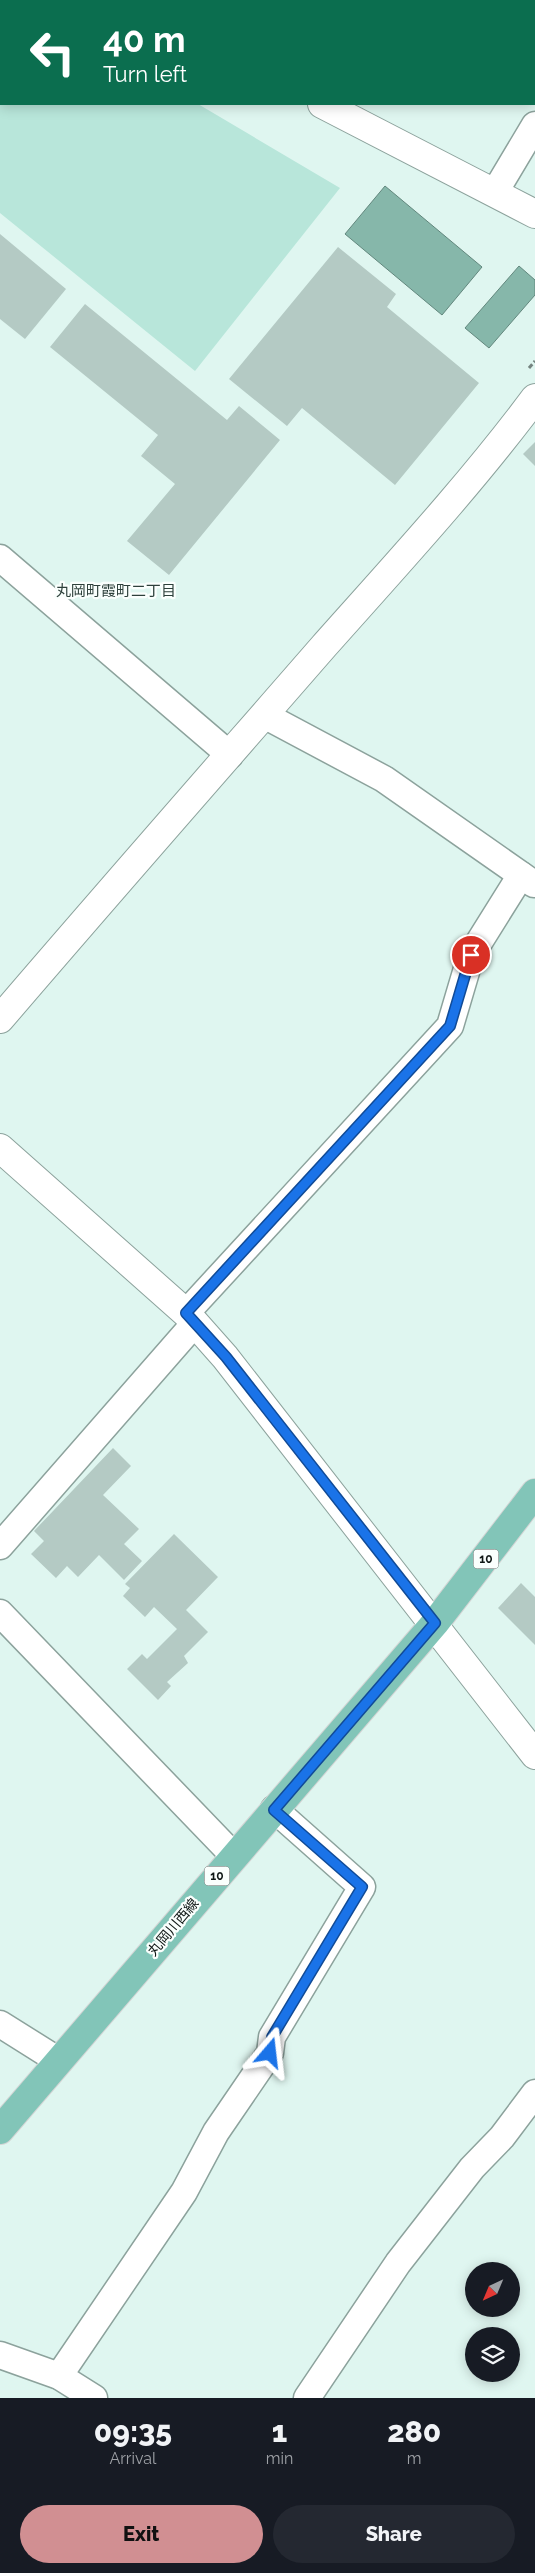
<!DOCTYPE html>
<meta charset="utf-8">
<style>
:root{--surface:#171b24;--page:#242831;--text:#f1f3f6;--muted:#9ea1a6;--accent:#d18f92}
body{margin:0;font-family:Raleway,"Noto Sans JP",sans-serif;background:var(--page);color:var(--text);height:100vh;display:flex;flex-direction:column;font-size:19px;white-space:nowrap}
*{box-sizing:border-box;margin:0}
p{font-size:16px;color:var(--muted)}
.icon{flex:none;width:28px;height:28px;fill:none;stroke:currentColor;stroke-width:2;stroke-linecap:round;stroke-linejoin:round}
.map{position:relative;height:2398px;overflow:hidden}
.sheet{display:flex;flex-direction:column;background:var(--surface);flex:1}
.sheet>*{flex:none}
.banner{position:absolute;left:0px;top:0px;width:535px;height:105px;box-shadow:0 2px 12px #0003;background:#0b6e4f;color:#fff;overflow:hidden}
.needle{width:32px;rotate:224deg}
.controls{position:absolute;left:465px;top:2262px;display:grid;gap:10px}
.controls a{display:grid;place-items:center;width:55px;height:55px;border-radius:50%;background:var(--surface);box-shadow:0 2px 12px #0003;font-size:25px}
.pin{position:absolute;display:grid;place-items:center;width:42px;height:42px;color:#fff;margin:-21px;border:2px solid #fff;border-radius:50%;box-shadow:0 1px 5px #0007}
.me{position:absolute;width:55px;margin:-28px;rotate:17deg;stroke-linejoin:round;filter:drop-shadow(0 0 4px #0008)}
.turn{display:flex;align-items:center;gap:18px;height:105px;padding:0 20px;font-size:22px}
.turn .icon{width:65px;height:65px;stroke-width:2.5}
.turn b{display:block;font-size:35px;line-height:42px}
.eta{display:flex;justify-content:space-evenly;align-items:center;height:85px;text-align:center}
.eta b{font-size:30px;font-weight:800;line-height:35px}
.cta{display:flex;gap:10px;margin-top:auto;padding:10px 20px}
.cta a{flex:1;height:58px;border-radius:30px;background:var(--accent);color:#111;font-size:20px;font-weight:800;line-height:58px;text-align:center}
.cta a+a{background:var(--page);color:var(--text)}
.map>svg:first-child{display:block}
</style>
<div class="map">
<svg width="535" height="2398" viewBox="0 0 535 2398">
<rect width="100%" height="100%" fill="#dff6f0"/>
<polygon fill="#b8e6da" points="0,0 52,1 1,1 1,104 198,104 340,188 195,371 0,213"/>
<g fill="#86b7aa" stroke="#62877d">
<polygon points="385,186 482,267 442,315 345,234"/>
<polygon points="519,266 535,280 535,295 489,348 465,328"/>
</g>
<g fill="#b4cac4">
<polygon points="0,234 66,289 25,339 0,319"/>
<polygon points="338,247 396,294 387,307 479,383 395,485 302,408 287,426 229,379"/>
<polygon points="85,304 227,420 239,406 280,440 169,575 127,541 175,484 141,456 158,435 50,347"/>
<polygon points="535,442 535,466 523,454"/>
<polygon points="113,1448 131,1466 103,1495 139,1529 124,1544 142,1561 124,1580 99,1555 78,1577 67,1566 56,1578 31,1554 44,1541 34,1531"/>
<polygon points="174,1534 218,1577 186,1610 208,1632 184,1656 188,1663 167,1682 171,1686 158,1700 127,1669 142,1654 147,1659 177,1629 154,1607 145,1617 123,1596 130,1588 125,1584"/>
<polygon points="521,1583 535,1597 535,1645 498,1608"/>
</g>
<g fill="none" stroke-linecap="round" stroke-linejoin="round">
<g stroke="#8ca29c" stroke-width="29">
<g id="minor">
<polyline points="495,192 535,125"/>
<polyline points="0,558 230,755"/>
<polyline points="264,715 384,779 534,884"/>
<polyline points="186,1313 450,1026 471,955 521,875"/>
<polyline points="0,1546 195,1323"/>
<polyline points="0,1613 234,1856"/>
<polyline points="0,2024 59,2061"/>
<polyline points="0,2355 59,2376 94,2398"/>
<polyline points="59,2376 184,2192 216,2132 270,2053 272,2037 362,1887 274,1809"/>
<polyline points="307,2398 398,2263 472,2168 502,2137 535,2093"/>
</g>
</g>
<g stroke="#8ca29c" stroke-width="30">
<g id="tertiary">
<polyline points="123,0 124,1"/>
<polyline points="322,104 535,214"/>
<path d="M0 1019C107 894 216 770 324 646 396 565 470 485 535 398"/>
<polyline points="0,1148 186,1313 225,1357 535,1755"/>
</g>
</g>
<g stroke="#d4d5d5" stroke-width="30">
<polyline id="primary" points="0,2130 435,1623 535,1493"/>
</g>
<polyline stroke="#758480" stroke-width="3" stroke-dasharray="5 2.5" stroke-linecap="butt" points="529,368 535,361"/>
<use href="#minor" stroke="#fff" stroke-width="26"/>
<use href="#tertiary" stroke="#fff" stroke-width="28"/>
<use href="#primary" stroke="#82c5b8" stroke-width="28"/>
</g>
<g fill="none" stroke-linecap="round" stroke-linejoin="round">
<g stroke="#114b97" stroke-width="12">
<polyline id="route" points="270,2053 272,2037 362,1887 274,1810 435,1623 226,1357 186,1313 450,1026 471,955"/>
</g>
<use href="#route" stroke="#1a73e8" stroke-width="9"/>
</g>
<g text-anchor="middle" stroke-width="4.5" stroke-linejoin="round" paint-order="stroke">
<g fill="#fafffd" stroke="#565d5b" stroke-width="1">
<rect x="473.5" y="1549.5" width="25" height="19" rx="4"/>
<rect x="204.5" y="1866.5" width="25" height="19" rx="4"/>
</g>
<g font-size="12" font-weight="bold" fill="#0f1715">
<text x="486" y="1563">10</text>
<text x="217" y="1880">10</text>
</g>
<g font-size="14" fill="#0f1715" stroke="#fafffd">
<text transform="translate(173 1927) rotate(-50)" y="5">丸岡川西線</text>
</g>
<g font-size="15" fill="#2d403b" stroke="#fafffd">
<text x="116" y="596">丸岡町霞町二丁目</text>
</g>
</g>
</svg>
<div class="controls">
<a><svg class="needle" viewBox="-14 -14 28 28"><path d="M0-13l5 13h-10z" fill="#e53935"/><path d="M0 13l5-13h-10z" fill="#9ea1a6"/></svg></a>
<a><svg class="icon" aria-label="layers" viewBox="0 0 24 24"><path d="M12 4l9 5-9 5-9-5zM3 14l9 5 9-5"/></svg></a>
</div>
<div class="pin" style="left:471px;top:955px;background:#d93025"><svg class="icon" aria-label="arrive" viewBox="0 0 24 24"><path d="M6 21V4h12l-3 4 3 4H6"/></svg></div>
<svg class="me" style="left:270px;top:2053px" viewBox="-20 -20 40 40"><path d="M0-17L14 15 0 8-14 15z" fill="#1a73e8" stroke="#fff" stroke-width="4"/></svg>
<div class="banner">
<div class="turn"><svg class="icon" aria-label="left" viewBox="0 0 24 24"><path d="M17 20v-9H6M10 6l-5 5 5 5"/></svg><div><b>40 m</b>Turn left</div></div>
</div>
</div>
<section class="sheet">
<div class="eta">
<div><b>09:35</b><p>Arrival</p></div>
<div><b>1</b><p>min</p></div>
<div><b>280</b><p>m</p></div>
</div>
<div class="cta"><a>Exit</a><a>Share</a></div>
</section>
